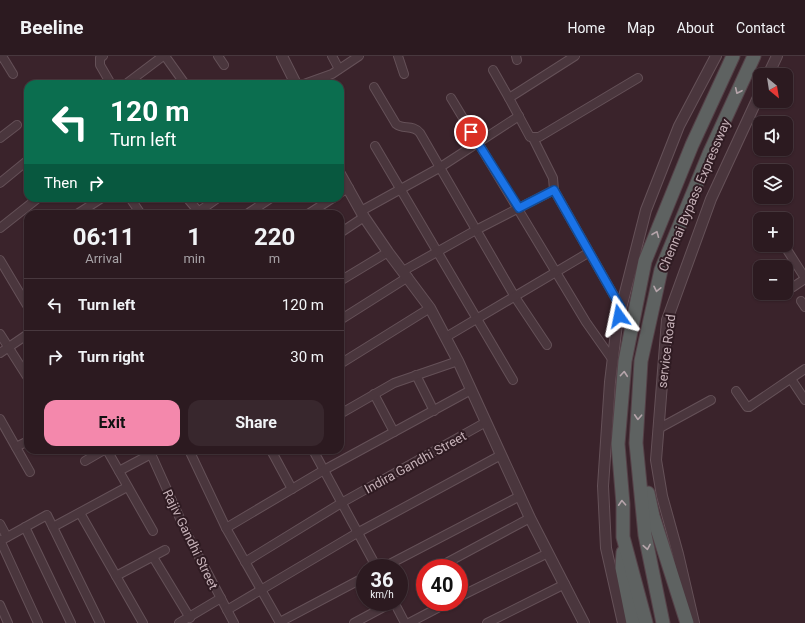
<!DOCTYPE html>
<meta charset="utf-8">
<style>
:root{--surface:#2c1a20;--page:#38272d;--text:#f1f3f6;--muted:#a6a1a5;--line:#48383e;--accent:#f488ac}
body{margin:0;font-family:Roboto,sans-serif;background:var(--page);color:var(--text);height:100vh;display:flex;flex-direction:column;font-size:15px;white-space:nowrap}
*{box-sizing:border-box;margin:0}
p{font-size:13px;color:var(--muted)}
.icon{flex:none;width:22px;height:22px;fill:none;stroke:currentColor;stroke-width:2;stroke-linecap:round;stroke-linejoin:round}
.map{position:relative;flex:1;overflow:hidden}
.sheet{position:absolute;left:24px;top:154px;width:320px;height:244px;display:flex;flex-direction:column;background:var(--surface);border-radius:12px;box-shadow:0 1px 3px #0004,0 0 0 1px var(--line)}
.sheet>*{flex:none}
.banner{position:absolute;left:24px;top:24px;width:320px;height:122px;border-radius:12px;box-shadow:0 1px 3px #0004,0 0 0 1px var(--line);background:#0b6e4f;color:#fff;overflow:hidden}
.needle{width:26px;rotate:150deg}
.tools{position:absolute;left:753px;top:12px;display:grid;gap:8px}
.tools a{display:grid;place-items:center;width:40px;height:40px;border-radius:8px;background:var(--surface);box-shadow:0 1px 3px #0004,0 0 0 1px var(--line);font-size:20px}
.speed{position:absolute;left:356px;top:503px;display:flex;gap:8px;font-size:20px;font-weight:700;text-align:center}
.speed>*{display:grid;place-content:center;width:52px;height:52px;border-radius:50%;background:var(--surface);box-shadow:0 1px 3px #0004,0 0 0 1px var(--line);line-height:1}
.speed small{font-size:10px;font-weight:400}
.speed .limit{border:6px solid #d22;background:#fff;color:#111}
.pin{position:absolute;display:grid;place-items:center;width:34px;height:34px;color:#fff;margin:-17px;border:2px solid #fff;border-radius:50%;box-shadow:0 1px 4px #0007}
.me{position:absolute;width:44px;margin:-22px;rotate:348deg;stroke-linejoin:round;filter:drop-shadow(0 0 3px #0008)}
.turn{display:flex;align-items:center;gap:14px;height:84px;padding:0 20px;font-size:18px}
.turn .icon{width:52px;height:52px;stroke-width:2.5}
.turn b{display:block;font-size:28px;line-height:34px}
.then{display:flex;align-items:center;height:38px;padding:0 20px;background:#0003;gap:8px;font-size:15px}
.eta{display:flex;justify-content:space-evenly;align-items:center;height:68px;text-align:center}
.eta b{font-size:24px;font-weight:700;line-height:28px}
.cta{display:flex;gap:8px;margin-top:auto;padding:8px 20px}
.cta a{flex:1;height:46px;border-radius:12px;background:var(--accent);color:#111;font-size:16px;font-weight:700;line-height:46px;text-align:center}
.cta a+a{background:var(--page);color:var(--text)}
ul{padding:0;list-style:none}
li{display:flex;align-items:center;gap:12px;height:52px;padding:0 20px;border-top:1px solid var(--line)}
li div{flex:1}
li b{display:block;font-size:15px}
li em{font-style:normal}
header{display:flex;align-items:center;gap:24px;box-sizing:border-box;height:56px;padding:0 20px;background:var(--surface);border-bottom:1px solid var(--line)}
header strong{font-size:19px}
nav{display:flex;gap:22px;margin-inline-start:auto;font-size:14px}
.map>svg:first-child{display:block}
</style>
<header>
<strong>Beeline</strong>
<nav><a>Home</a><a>Map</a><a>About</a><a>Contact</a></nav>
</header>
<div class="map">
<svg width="805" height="567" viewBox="0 0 805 567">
<rect width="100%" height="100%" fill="#3a232b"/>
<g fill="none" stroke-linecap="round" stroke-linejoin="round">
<g stroke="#655158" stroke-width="10">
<g id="minor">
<polyline points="2,0 13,18"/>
<polyline points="103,0 100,2 100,9 111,28"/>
<polyline points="165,0 185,28"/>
<polyline points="218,0 224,9"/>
<polyline points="332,0 339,13"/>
<polyline points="398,0 404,18"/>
<polyline points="516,0 517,4"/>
<polyline points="575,0 509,42 530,81 539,81 638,22"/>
<polyline points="493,14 509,42"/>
<polyline points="126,28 163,0"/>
<polyline points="304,28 332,18 359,0"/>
<path d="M374 31 396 68C403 74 413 68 420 77L515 241 547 289"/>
<polyline points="451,42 586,266 612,303"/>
<polyline points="0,82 17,69"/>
<polyline points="533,82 553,122 554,134 621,252"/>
<polyline points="375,90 513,324"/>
<polyline points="0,127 28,104"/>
<polyline points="340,137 349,132"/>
<polyline points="130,142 141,158"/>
<polyline points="187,142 199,156"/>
<polyline points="361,155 439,112 519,60"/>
<polyline points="77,158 102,142"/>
<polyline points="195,158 218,142"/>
<polyline points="247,158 271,142"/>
<polyline points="308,158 333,142"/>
<polyline points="0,172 38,142"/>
<polyline points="340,177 364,161"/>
<polyline points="784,189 805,222"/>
<polyline points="0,204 28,251"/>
<polyline points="403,215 476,174 554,134"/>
<polyline points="340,225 388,196"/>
<polyline points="793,231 805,223"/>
<polyline points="801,245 805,251"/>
<polyline points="340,264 408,221"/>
<polyline points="0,278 28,322"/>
<polyline points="446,281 588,197"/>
<polyline points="0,297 28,278"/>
<polyline points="340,308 430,252"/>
<polyline points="416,319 434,355"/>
<polyline points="791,323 805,344"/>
<polyline points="736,335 747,351 749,351 805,313"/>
<polyline points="374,338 394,376"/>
<polyline points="340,358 394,327 458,305"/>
<polyline points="0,363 30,416"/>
<polyline points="658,373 711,344"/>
<polyline points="16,391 28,385"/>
<polyline points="107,394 153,475"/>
<polyline points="189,394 226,472 280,567"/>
<polyline points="275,394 272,396 292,433"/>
<polyline points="313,394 377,512"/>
<polyline points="151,398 187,478 234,567"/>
<polyline points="85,405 104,394"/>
<polyline points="119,415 151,398 153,395"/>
<polyline points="80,457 143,567"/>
<polyline points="0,468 7,481"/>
<polyline points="25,471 71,567"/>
<polyline points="53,471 127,431"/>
<polyline points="226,472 324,414 471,334"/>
<polyline points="0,484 38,567"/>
<polyline points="0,485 47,459 100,567"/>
<polyline points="153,501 190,562"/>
<polyline points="245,506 343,446 486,366"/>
<polyline points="382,512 520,440"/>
<polyline points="437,512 530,462"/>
<polyline points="116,520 165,494"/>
<polyline points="459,541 548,497"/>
<polyline points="394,546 405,567"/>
<polyline points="0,549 8,567"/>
<polyline points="227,554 357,477 501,399"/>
<polyline points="280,566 365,521"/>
<polyline points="179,567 221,542"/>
<polyline points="354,567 393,546"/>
<polyline points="409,567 449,546"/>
<polyline points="487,567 565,528"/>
</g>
</g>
<g stroke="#655158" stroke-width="12">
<g id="tertiary">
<polyline points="282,0 296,28"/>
<polyline points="768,19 777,0"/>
<polyline points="340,118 364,161 388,196 430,252 458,305 530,462 584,567"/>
<polyline points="623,567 606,492 603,430 610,326 617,268 646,154 679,70 716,0"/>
<polyline points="694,567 678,498 662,440 656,404 667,264 711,143 760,37"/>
</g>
</g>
<g stroke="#554148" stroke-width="15">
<g id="trunk">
<polyline points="648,437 653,460 687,567"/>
<polyline points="623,496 622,512 633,567"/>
<polyline points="646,567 623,481 623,448 618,388 625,305 645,205 692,89 733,0"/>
<polyline points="663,567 645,479 636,387 641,305 661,214 709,98 754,0"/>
</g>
</g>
<use href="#minor" stroke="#4a363d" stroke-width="8"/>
<use href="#tertiary" stroke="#4a363d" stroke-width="10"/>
<use href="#trunk" stroke="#5e6261" stroke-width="13"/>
</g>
<defs><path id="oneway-chevron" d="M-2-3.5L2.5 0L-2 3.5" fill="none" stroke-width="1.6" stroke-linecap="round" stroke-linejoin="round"/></defs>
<g stroke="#b6a5ab">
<use href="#oneway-chevron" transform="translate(738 35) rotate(115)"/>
<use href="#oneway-chevron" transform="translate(656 178) rotate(-68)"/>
<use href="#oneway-chevron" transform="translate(657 233) rotate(102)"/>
<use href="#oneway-chevron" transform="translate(624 318) rotate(-85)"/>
<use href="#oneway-chevron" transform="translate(638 361) rotate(93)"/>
<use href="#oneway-chevron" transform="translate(622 447) rotate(-93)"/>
<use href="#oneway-chevron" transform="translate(647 491) rotate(80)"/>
</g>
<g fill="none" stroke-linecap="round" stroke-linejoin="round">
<g stroke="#114b97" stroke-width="10">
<polyline id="route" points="471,76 519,152 554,134 621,252 619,260"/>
</g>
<use href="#route" stroke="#1a73e8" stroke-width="7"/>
</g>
<g text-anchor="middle" stroke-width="4" stroke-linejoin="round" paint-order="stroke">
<g font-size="13" fill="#c6b1b8" stroke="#2f1b22">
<text transform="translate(694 139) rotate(-67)" y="5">Chennai Bypass Expressway</text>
<text transform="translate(666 295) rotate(-83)" y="5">service Road</text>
<text transform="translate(415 406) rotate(-29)" y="5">Indira Gandhi Street</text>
<text transform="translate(191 483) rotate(64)" y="5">Rajiv Gandhi Street</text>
</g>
</g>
</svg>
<div class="tools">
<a><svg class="needle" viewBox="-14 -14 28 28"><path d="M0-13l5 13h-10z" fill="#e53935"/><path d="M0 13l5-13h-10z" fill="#a6a1a5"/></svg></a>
<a><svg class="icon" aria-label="sound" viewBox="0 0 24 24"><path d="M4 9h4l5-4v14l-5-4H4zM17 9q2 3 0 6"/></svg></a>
<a><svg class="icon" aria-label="layers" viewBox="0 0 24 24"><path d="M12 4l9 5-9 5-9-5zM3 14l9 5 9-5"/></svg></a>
<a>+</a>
<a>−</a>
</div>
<div class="speed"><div>36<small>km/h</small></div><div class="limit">40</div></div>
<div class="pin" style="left:471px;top:76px;background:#d93025"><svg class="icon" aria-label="arrive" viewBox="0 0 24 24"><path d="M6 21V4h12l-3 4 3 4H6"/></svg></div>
<svg class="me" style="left:619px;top:260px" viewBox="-20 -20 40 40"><path d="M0-17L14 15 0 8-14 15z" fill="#1a73e8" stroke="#fff" stroke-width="4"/></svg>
<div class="banner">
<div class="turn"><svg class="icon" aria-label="left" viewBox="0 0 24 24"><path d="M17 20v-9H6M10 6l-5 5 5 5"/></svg><div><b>120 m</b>Turn left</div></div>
<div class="then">Then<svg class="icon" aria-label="right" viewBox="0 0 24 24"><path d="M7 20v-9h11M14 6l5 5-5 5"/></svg></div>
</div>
<section class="sheet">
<div class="eta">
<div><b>06:11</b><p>Arrival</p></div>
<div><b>1</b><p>min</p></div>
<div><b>220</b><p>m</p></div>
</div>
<ul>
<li><svg class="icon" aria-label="left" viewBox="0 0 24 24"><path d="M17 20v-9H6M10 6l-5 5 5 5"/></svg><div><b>Turn left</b></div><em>120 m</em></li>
<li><svg class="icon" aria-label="right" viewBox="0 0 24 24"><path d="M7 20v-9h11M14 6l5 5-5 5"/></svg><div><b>Turn right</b></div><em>30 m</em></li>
</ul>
<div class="cta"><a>Exit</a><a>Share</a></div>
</section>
</div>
